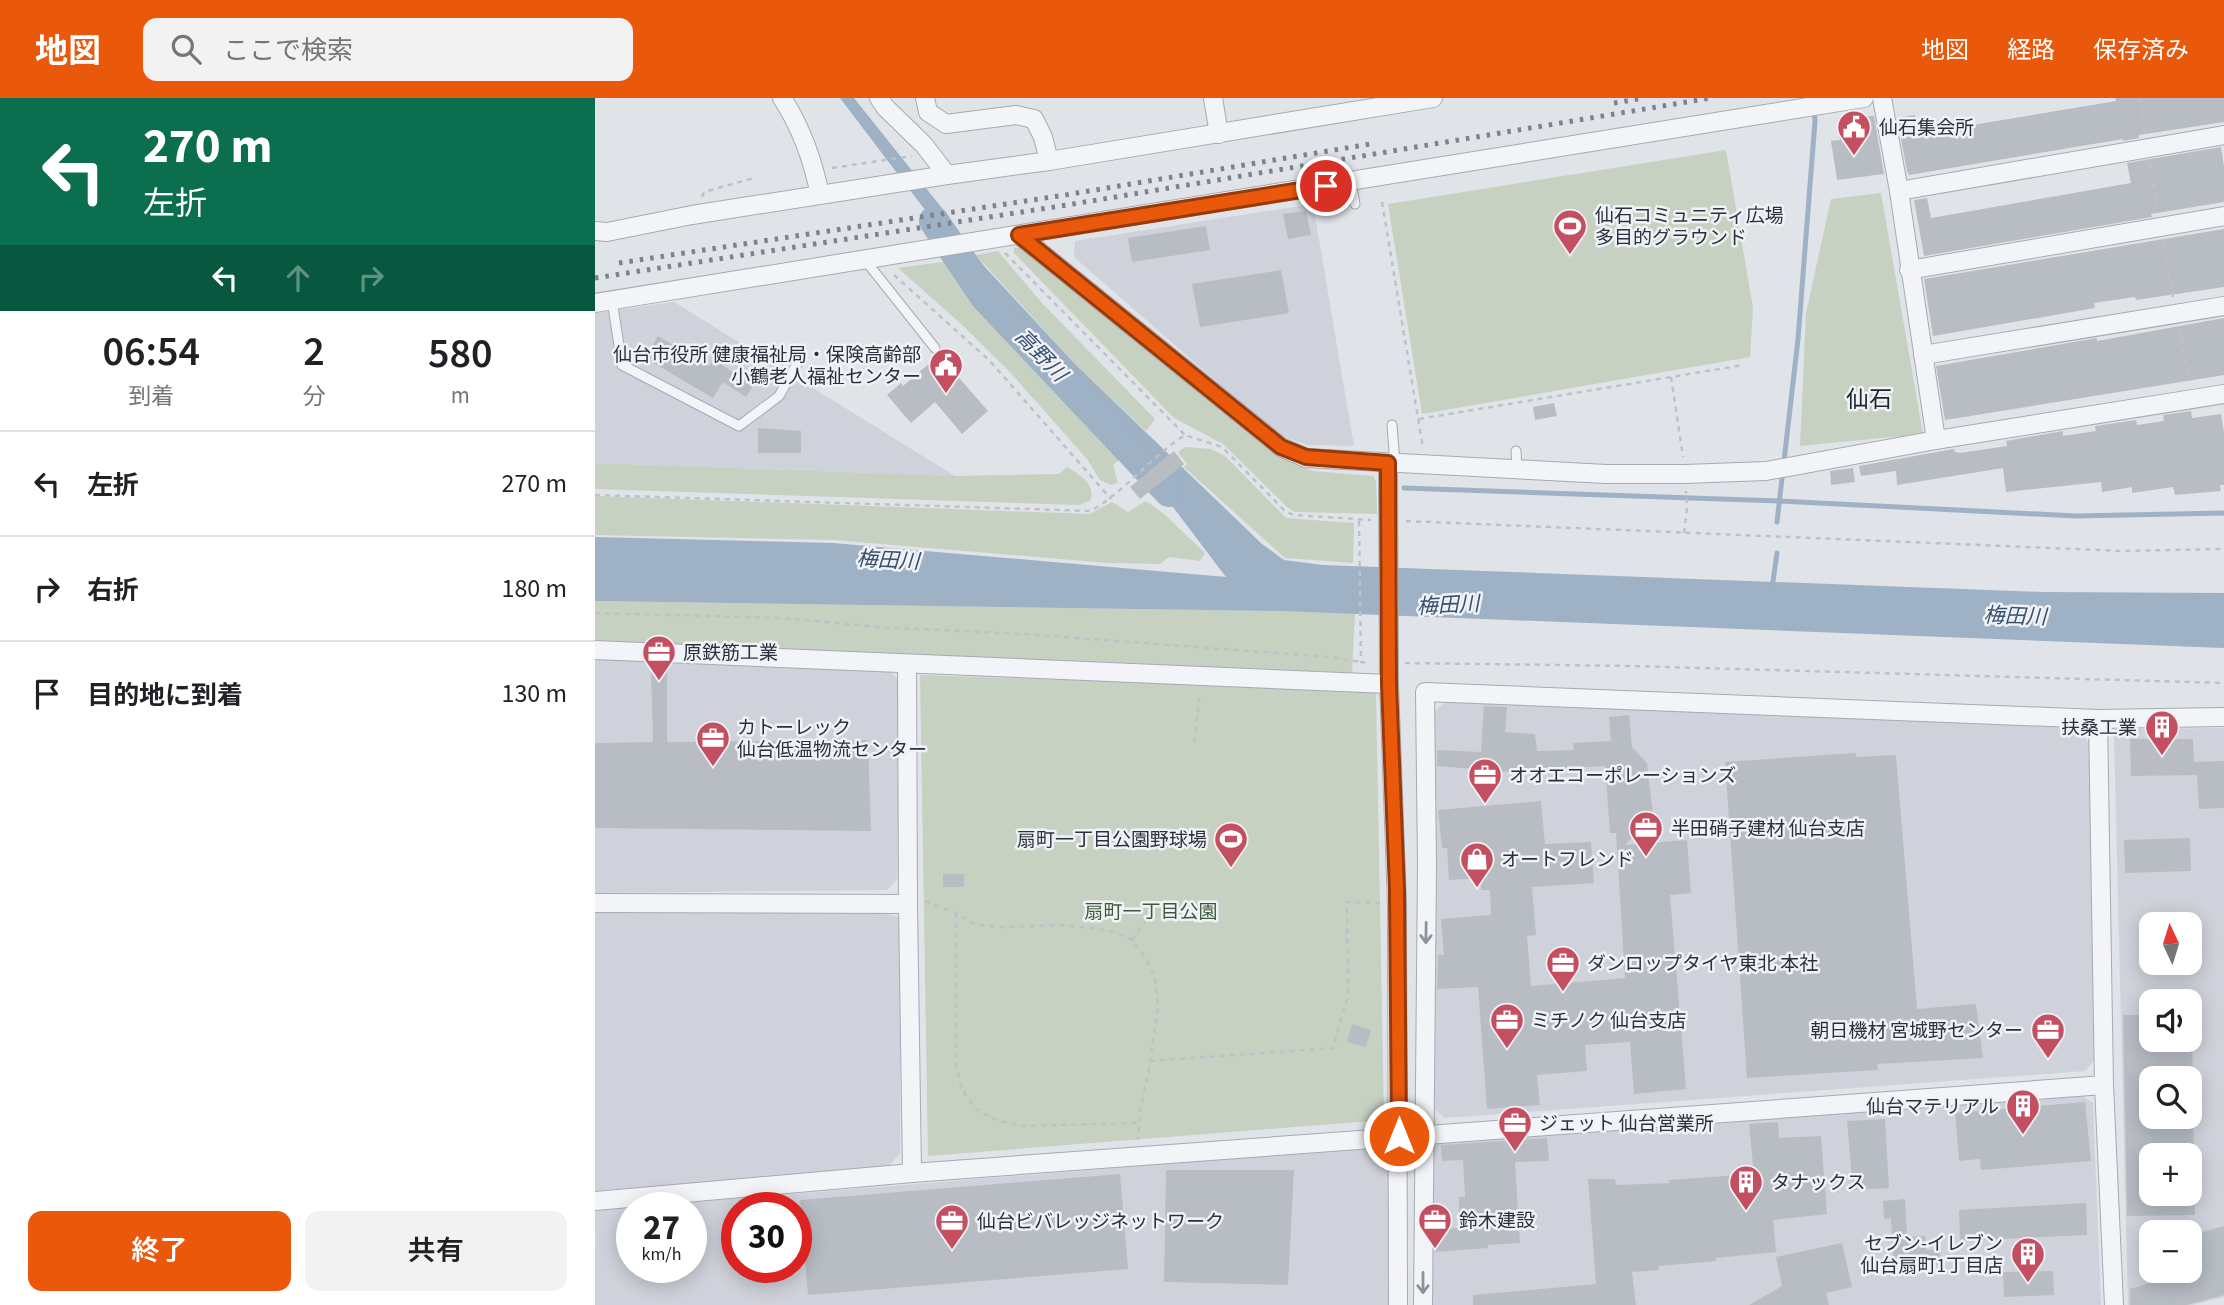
<!DOCTYPE html>
<html lang="ja">
<meta charset="utf-8">
<style>
:root{--surface:#fff;--page:#f2f2f2;--text:#202124;--muted:#757577;--line:#e0e0e0;--accent:#ea580c}
body{margin:0;font-family:"Source Sans 3","Noto Sans JP",sans-serif;background:var(--page);color:var(--text);height:100vh;display:flex;flex-direction:column;font-size:26px;white-space:nowrap}
*{box-sizing:border-box;margin:0}
p{font-size:23px;color:var(--muted)}
.icon{flex:none;width:38px;height:38px;fill:none;stroke:currentColor;stroke-width:2;stroke-linecap:round;stroke-linejoin:round}
.map{position:relative;flex:1;overflow:hidden}
.sheet{display:flex;flex-direction:column;background:var(--surface);width:595px}
.sheet>*{flex:none}
.guide{background:#0b6e4f;color:#fff;overflow:hidden}
.needle{width:46px;rotate:356deg}
.controls{position:absolute;left:1544px;top:814px;display:grid;gap:14px}
.controls a{display:grid;place-items:center;width:63px;height:63px;border-radius:14px;background:var(--surface);box-shadow:0 4px 18px #0003;font-size:35px}
.speed{position:absolute;left:21px;top:1094px;display:flex;gap:14px;font-size:35px;font-weight:700;text-align:center}
.speed>*{display:grid;place-content:center;width:91px;height:91px;border-radius:50%;background:var(--surface);box-shadow:0 4px 18px #0003;line-height:1}
.speed small{font-size:18px;font-weight:400}
.speed .limit{border:10px solid #d22;background:#fff;color:#111}
.pin{position:absolute;display:grid;place-items:center;width:60px;height:60px;color:#fff;margin:-30px;border:4px solid #fff;border-radius:50%;box-shadow:0 2px 7px #0007}
.me{position:absolute;width:77px;margin:-38px;rotate:0deg;stroke-linejoin:round;filter:drop-shadow(0 0 5px #0008)}
.turn{display:flex;align-items:center;gap:24px;height:147px;padding:0 28px;font-size:32px}
.turn .icon{width:91px;height:91px;stroke-width:2.5}
.turn b{display:block;font-size:49px;line-height:60px}
.lanes{display:flex;align-items:center;height:66px;padding:0 28px;background:#0003;justify-content:center;gap:35px;direction:ltr}
.lanes .off{opacity:.35}
.eta{display:flex;justify-content:space-evenly;align-items:center;height:119px;text-align:center}
.eta b{font-size:42px;font-weight:600;line-height:49px}
.primary-button{display:flex;gap:14px;margin-top:auto;padding:14px 28px}
.primary-button a{flex:1;height:80px;border-radius:14px;background:var(--accent);color:#fff;font-size:28px;font-weight:600;line-height:80px;text-align:center}
.primary-button a+a{background:var(--page);color:var(--text)}
ul{padding:0;list-style:none}
li{display:flex;align-items:center;gap:21px;height:105px;padding:0 28px;border-top:2px solid var(--line)}
li div{flex:1}
li b{display:block;font-size:26px}
li em{font-style:normal}
header{display:flex;align-items:center;gap:42px;box-sizing:border-box;height:98px;padding:0 35px;background:var(--accent);color:#fff}
header strong{font-size:33px}
nav{display:flex;gap:38px;margin-inline-start:auto;font-size:24px}
.search{width:490px;height:63px;background:var(--page);display:flex;align-items:center;gap:18px;box-sizing:border-box;padding:0 24px;border-radius:14px;color:var(--muted);font-size:26px}
main{display:flex;flex:1;min-height:0}
.map>svg:first-child{display:block}
</style>
<header>
<strong>地図</strong>
<div class="search"><svg class="icon" aria-label="search" viewBox="0 0 24 24"><circle cx="10" cy="10" r="6"/><path d="M15 15l6 6"/></svg>ここで検索</div>
<nav><a>地図</a><a>経路</a><a>保存済み</a></nav>
</header>
<main>
<section class="sheet">
<div class="guide">
<div class="turn"><svg class="icon" aria-label="left" viewBox="0 0 24 24"><path d="M17 20v-9H6M10 6l-5 5 5 5"/></svg><div><b>270 m</b>左折</div></div>
<div class="lanes"><svg class="icon" aria-label="left" viewBox="0 0 24 24"><path d="M17 20v-9H6M10 6l-5 5 5 5"/></svg><svg class="icon off" aria-label="ahead" viewBox="0 0 24 24"><path d="M12 20V5M6 11l6-6 6 6"/></svg><svg class="icon off" aria-label="right" viewBox="0 0 24 24"><path d="M7 20v-9h11M14 6l5 5-5 5"/></svg></div>
</div>
<div class="eta">
<div><b>06:54</b><p>到着</p></div>
<div><b>2</b><p>分</p></div>
<div><b>580</b><p>m</p></div>
</div>
<ul>
<li><svg class="icon" aria-label="left" viewBox="0 0 24 24"><path d="M17 20v-9H6M10 6l-5 5 5 5"/></svg><div><b>左折</b></div><em>270 m</em></li>
<li><svg class="icon" aria-label="right" viewBox="0 0 24 24"><path d="M7 20v-9h11M14 6l5 5-5 5"/></svg><div><b>右折</b></div><em>180 m</em></li>
<li><svg class="icon" aria-label="arrive" viewBox="0 0 24 24"><path d="M6 21V4h12l-3 4 3 4H6"/></svg><div><b>目的地に到着</b></div><em>130 m</em></li>
</ul>
<div class="primary-button"><a>終了</a><a>共有</a></div>
</section>
<div class="map">
<svg width="1629" height="1207" viewBox="0 0 1629 1207">
<rect width="100%" height="100%" fill="#e0e3e8"/>
<g fill="#cfd2da" fill-rule="evenodd">
<polygon points="718,106 759,348 712,347 682,336 479,159 480,143"/>
<polygon points="79,204 360,378 0,365 0,215"/>
<polygon points="0,558 292,570 305,584 302,781 292,792 0,795"/>
<polygon points="851,603 1483,630 1497,650 1503,958 1490,973 850,1020 836,1008 838,615"/>
<path d="M1629 630V1199L1597 1207H1533L1519 638 1521 631ZM1556 826H1594V864H1556ZM1556 903H1594V942H1556ZM1556 980H1594V1018H1556ZM1556 1057H1594V1096H1556ZM1556 1134H1594V1172H1556Z"/>
<polygon points="284,813 305,820 305,1055 293,1069 0,1093 0,815"/>
<polygon points="1486,997 1498,1005 1506,1207 836,1207 835,1050 848,1042"/>
<path d="M778 1049 795 1062 793 1207H0V1112ZM37 1110H96V1169H37ZM142 1110H201V1169H142Z"/>
</g>
<g fill="#c6d1c2">
<polygon points="1131,52 1158,210 1155,259 827,316 793,106"/>
<polygon points="1286,95 1328,336 1205,348 1211,215 1236,101"/>
<polygon points="429,149 673,351 717,373 778,378 781,383 782,416 700,414 692,409 628,346 579,320 419,155 419,150"/>
<polygon points="403,153 447,205 560,321 551,333 480,266 381,157"/>
<polygon points="362,162 387,199 531,356 518,367 523,385 516,387 505,382 492,361 414,273 364,224 303,170"/>
<polygon points="590,349 616,351 630,358 691,420 759,425 758,465 690,460 589,369 592,366 583,354"/>
<path d="M0 365 360 378 464 376 472 369C486 378 499 384 496 402L485 407 0 391Z"/>
<polygon points="0,398 495,416 517,404 533,414 551,403 569,416 610,455 605,463 574,459 565,466 513,465 239,442 0,437"/>
<polygon points="0,503 685,513 760,516 757,575 0,543"/>
<polygon points="325,577 781,592 789,1022 333,1058"/>
</g>
<polygon fill="#9eb1c5" points="245,0 259,0 350,114 389,168 480,266 667,446 689,462 728,467 1447,494 1629,495 1629,550 685,513 0,503 0,439 238,445 631,479 515,326 400,204"/>
<g fill="none" stroke-linecap="round" stroke-linejoin="round">
<g stroke="#9eb1c5" stroke-width="5">
<polyline points="809,390 1184,403 1481,418 1629,415"/>
<polyline points="1182,424 1203,241 1220,23 1219,10"/>
<polyline points="1177,490 1182,455"/>
</g>
<polyline stroke="#9eb1c5" stroke-width="30" points="339,123 390,199 574,394"/>
</g>
<g fill="#b8bdc4">
<polygon points="1520,0 1629,0 1629,24 1544,37 1544,40 1528,43 1528,41 1314,77 1312,73 1302,20 1320,17 1323,36 1521,3"/>
<polygon points="1259,18 1279,18 1289,76 1242,82 1236,43 1245,42 1243,20"/>
<polygon points="1626,49 1629,69 1629,104 1556,116 1557,119 1329,158 1319,102 1332,100 1336,120 1536,85 1532,65"/>
<polygon points="711,113 716,137 693,141 688,116"/>
<polygon points="611,128 615,152 537,164 533,140"/>
<polygon points="1629,131 1629,189 1541,202 1540,199 1499,205 1500,210 1338,238 1329,181"/>
<polygon points="686,172 694,215 605,229 597,186"/>
<polygon points="1629,220 1629,277 1350,322 1341,268 1502,240 1502,243"/>
<polygon points="63,238 114,268 118,261 158,288 151,299 128,284 118,300 50,260"/>
<polygon points="344,257 393,313 367,336 340,304 316,325 292,297 306,285 308,288"/>
<polygon points="959,305 962,318 940,322 938,309"/>
<polygon points="1596,313 1597,320 1626,316 1629,334 1629,387 1625,387 1626,393 1580,397 1578,389 1537,395 1537,389 1507,394 1506,384 1411,394 1408,370 1302,387 1301,373 1266,378 1264,368 1359,351 1360,354 1365,355 1412,348 1411,343 1468,333 1468,338 1501,333 1500,328 1541,322 1542,327 1569,323 1568,317"/>
<polygon points="163,330 206,333 206,355 163,355"/>
<polygon points="579,353 589,366 545,401 535,389"/>
<polygon points="1258,370 1260,384 1236,387 1235,373"/>
<polygon points="56,570 72,570 72,644 273,642 276,733 0,730 0,645 58,644"/>
<polygon points="889,608 912,609 910,634 940,636 942,653 979,652 978,645 1016,643 1014,619 1034,617 1037,649 1052,665 1058,717 1030,747 1092,742 1096,795 1075,797 1091,991 1039,996 1035,944 990,947 992,973 942,977 945,1007 892,1011 883,889 842,891 843,857 849,857 846,821 896,817 895,792 886,792 886,780 854,782 852,750 847,750 843,712 946,703 950,746 996,744 999,785 937,789 941,837 932,838 936,888 1030,880 1021,735 1015,735 1010,668 941,672 940,676 842,668 842,652 886,654"/>
<polygon points="1535,641 1598,641 1599,664 1629,663 1629,710 1604,711 1602,677 1536,678"/>
<polygon points="1261,655 1261,659 1301,657 1322,911 1381,906 1388,960 1282,966 1283,972 1152,980 1130,664"/>
<polygon points="1595,740 1596,773 1530,775 1529,742"/>
<rect x="348" y="776" width="21" height="13"/>
<polygon points="1528,917 1556,917 1556,942 1597,942 1598,980 1556,980 1556,1018 1598,1018 1599,1057 1556,1057 1556,1096 1600,1096 1600,1117 1532,1118"/>
<polygon points="757,926 776,932 771,949 752,944"/>
<polygon points="1490,1004 1496,1063 1386,1072 1385,1061 1364,1063 1360,1015"/>
<polygon points="1290,1021 1294,1090 1258,1092 1252,1023"/>
<polygon points="1183,1024 1184,1040 1226,1038 1232,1116 1178,1122 1181,1154 1121,1160 1121,1163 1064,1168 1064,1172 1037,1174 1041,1207 878,1207 878,1197 1001,1186 993,1081 1020,1081 1021,1087 1074,1085 1074,1082 1159,1076 1154,1026"/>
<polygon points="952,1040 954,1063 920,1064 925,1145 893,1147 893,1150 840,1154 840,1132 864,1130 864,1099 870,1099 868,1062 847,1063 846,1047"/>
<polygon points="571,1072 699,1072 693,1187 569,1184"/>
<polygon points="525,1076 533,1171 213,1197 205,1102"/>
<polygon points="1310,1101 1312,1139 1330,1138 1331,1152 1345,1151 1346,1166 1299,1169 1296,1120 1289,1121 1288,1103"/>
<polygon points="1491,1105 1492,1137 1365,1143 1364,1112"/>
<polygon points="1629,1128 1629,1197 1592,1207 1535,1207 1535,1191 1562,1183 1559,1172 1594,1172 1594,1138"/>
<polygon points="1247,1145 1257,1189 1231,1195 1234,1207 1154,1207 1187,1188 1181,1159"/>
<polygon points="1458,1173 1459,1197 1409,1199 1408,1174"/>
</g>
<g fill="none" stroke-linecap="round" stroke-linejoin="round">
<g stroke="#a6aab2" stroke-width="11">
<g id="service">
<polyline points="756,83 760,106"/>
<polyline points="270,162 340,250"/>
<polyline points="17,202 27,267 144,328 184,298 204,262"/>
<polyline points="797,327 800,366"/>
<polyline points="921,353 922,372"/>
</g>
</g>
<g stroke="#a6aab2" stroke-width="20">
<g id="minor">
<path d="M187 0C206 29 218 63 225 97"/>
<polyline points="284,0 290,9 329,47 352,77"/>
<polyline points="330,0 333,14 351,26 421,17 439,21 448,39 454,63"/>
<polyline points="618,0 624,36"/>
<polyline points="1287,0 1304,93 1341,342"/>
<polyline points="1304,93 1629,37"/>
<polyline points="0,133 12,134 97,117 352,77 454,63 838,0"/>
<polyline points="424,137 686,349 711,360 1011,376 1090,376 1171,373 1341,342 1629,296"/>
<polyline points="1314,172 1629,118"/>
<polyline points="0,205 1269,0"/>
<polyline points="1328,257 1629,208"/>
<polyline points="793,365 794,586 802,807 803,1207"/>
<polyline points="0,552 794,586"/>
<polyline points="312,566 313,806 317,1075 1509,987"/>
<polyline points="1503,621 1509,987 1519,1207"/>
<polyline points="0,805 313,806"/>
<polyline points="0,1103 317,1075"/>
<polyline points="828,1207 832,767 830,594 1503,621 1629,619"/>
</g>
</g>
<g stroke="#bfc1c7" stroke-width="2.5" stroke-dasharray="5 5" stroke-linecap="butt">
<polyline points="1545,0 1550,35"/>
<polyline points="1555,65 1563,111"/>
<polyline points="237,70 317,58"/>
<polyline points="107,99 109,94 159,80"/>
<polyline points="787,104 828,350"/>
<polyline points="1569,145 1578,200"/>
<polyline points="410,155 590,337"/>
<polyline points="299,177 395,263 516,401"/>
<polyline points="1584,231 1594,283"/>
<polyline points="1076,279 1088,359"/>
<polyline points="824,321 1148,267"/>
<path d="M0 397 496 413C531 392 556 359 590 337L627 349 691 414 699 417 776 422"/>
<polyline points="764,423 766,564 775,565"/>
<polyline points="811,423 1528,453 1629,451"/>
<polyline points="1089,435 1092,410 1091,393"/>
<polyline points="0,515 187,520 282,529 442,537 734,559 766,564"/>
<polyline points="810,565 1037,568 1629,585"/>
<polyline points="599,644 605,595"/>
<polyline points="330,803 361,815 379,826 407,829 467,827 497,830 520,834 537,842 551,861 560,880 563,909 554,971 545,1013 543,1042"/>
<polyline points="361,815 361,967 367,992 381,1011 399,1021 425,1028 544,1025"/>
<polyline points="537,842 563,806"/>
<polyline points="555,963 738,950 753,897 752,804 785,805"/>
</g>
<use href="#service" stroke="#f3f4f7" stroke-width="9"/>
<use href="#minor" stroke="#f3f4f7" stroke-width="18"/>
<g stroke="#7b8390" stroke-width="5" stroke-dasharray="3.5 7" stroke-linecap="butt">
<polyline points="1019,5 1050,0"/>
<polyline points="24,165 470,97 781,45"/>
<polyline points="0,180 472,107 1116,0"/>
</g>
</g>
<defs><path id="oneway-shaft" d="M-6 0H5M1.5-3L5.5 0L1.5 3" fill="none" stroke-width="1.6" stroke-linecap="round" stroke-linejoin="round" transform="scale(1.75)"/></defs>
<g stroke="#8e929a">
<use href="#oneway-shaft" transform="translate(831 835) rotate(91)"/>
<use href="#oneway-shaft" transform="translate(828 1185) rotate(90)"/>
</g>
<g fill="none" stroke-linecap="round" stroke-linejoin="round">
<g stroke="#983908" stroke-width="18">
<polyline id="route" points="731,88 424,137 686,349 711,359 793,365 794,586 802,792 804,1038"/>
</g>
<use href="#route" stroke="#ea580c" stroke-width="12"/>
</g>
<defs>
<g id="civic-pin" transform="scale(1.75)"><path d="M0 17L-7.5 6A9.5 9.5 0 1 1 7.5 6Z" fill="#c34f60" stroke="#f0f2f6"/><path d="M-.6-6.5H3V-4.5H.6V-3L4-1V1h2V6H-6V1h2V-1L-.6-3ZM-1.2 2.5V6h2.4V2.5Z" fill="#fff"/></g>
<g id="stadium-pin" transform="scale(1.75)"><path d="M0 17L-7.5 6A9.5 9.5 0 1 1 7.5 6Z" fill="#c34f60" stroke="#f0f2f6"/><path d="M0-5a6.5 5 0 1 0 0 10a6.5 5 0 1 0 0-10ZM-3.5-1.8h7v3.6h-7Z" fill="#fff"/></g>
<g id="office-pin" transform="scale(1.75)"><path d="M0 17L-7.5 6A9.5 9.5 0 1 1 7.5 6Z" fill="#c34f60" stroke="#f0f2f6"/><path d="M-6-3h4V-5.5h4V-3h4V5H-6ZM-1-4.5V-3h2v-1.5ZM-6 0V1H6V0Z" fill="#fff"/></g>
<g id="building-pin" transform="scale(1.75)"><path d="M0 17L-7.5 6A9.5 9.5 0 1 1 7.5 6Z" fill="#c34f60" stroke="#f0f2f6"/><path d="M-4-6H4V6H1V3H-1V6H-4ZM-2.5-4.3h1.7v1.8h-1.7ZM.8-4.3h1.7v1.8H.8ZM-2.5-1h1.7V.8h-1.7ZM.8-1h1.7V.8H.8Z" fill="#fff"/></g>
<g id="shop-pin" transform="scale(1.75)"><path d="M0 17L-7.5 6A9.5 9.5 0 1 1 7.5 6Z" fill="#c34f60" stroke="#f0f2f6"/><path d="M-5-2.5h2.3a2.7 3.5 0 0 1 5.4 0H5L5.5 6h-11ZM-1.5-2.5h3a1.5 2.3 0 0 0-3 0Z" fill="#fff"/></g>
</defs>
<g fill-rule="evenodd">
<use href="#civic-pin" x="1259" y="29"/>
<use href="#stadium-pin" x="975" y="128"/>
<use href="#civic-pin" x="351" y="267"/>
<use href="#office-pin" x="64" y="554"/>
<use href="#building-pin" x="1567" y="629"/>
<use href="#office-pin" x="118" y="640"/>
<use href="#office-pin" x="890" y="677"/>
<use href="#office-pin" x="1051" y="730"/>
<use href="#stadium-pin" x="636" y="741"/>
<use href="#shop-pin" x="882" y="761"/>
<use href="#office-pin" x="968" y="865"/>
<use href="#office-pin" x="912" y="922"/>
<use href="#office-pin" x="1453" y="932"/>
<use href="#building-pin" x="1428" y="1008"/>
<use href="#office-pin" x="920" y="1025"/>
<use href="#building-pin" x="1151" y="1084"/>
<use href="#office-pin" x="840" y="1122"/>
<use href="#office-pin" x="357" y="1123"/>
<use href="#building-pin" x="1433" y="1156"/>
</g>
<g text-anchor="middle" stroke-width="5" stroke-linejoin="round" paint-order="stroke">
<g font-size="19" fill="#2a313e" stroke="#f0f2f6" text-anchor="start">
<text x="1284" y="36">仙石集会所</text>
<text x="1000" y="124">仙石コミュニティ広場<tspan x="1000" dy="22">多目的グラウンド</tspan></text>
<text x="326" y="263" text-anchor="end">仙台市役所 健康福祉局・保険高齢部<tspan x="326" dy="22">小鶴老人福祉センター</tspan></text>
<text x="88" y="561">原鉄筋工業</text>
<text x="142" y="636">カトーレック<tspan x="142" dy="22">仙台低温物流センター</tspan></text>
<text x="1542" y="636" text-anchor="end">扶桑工業</text>
<text x="914" y="684">オオエコーポレーションズ</text>
<text x="1076" y="737">半田硝子建材 仙台支店</text>
<text x="612" y="748" text-anchor="end">扇町一丁目公園野球場</text>
<text x="906" y="768">オートフレンド</text>
<text x="992" y="872">ダンロップタイヤ東北 本社</text>
<text x="936" y="929">ミチノク 仙台支店</text>
<text x="1428" y="939" text-anchor="end">朝日機材 宮城野センター</text>
<text x="1404" y="1015" text-anchor="end">仙台マテリアル</text>
<text x="944" y="1032">ジェット 仙台営業所</text>
<text x="1176" y="1091">タナックス</text>
<text x="864" y="1129">鈴木建設</text>
<text x="382" y="1130">仙台ビバレッジネットワーク</text>
<text x="1408" y="1152" text-anchor="end">セブン-イレブン<tspan x="1408" dy="22">仙台扇町1丁目店</tspan></text>
</g>
<g font-size="19" fill="#3e5939" stroke="#f0f2f6">
<text x="556" y="820">扇町一丁目公園</text>
</g>
<g font-size="21" font-style="italic" fill="#38506f" stroke="#f0f2f6">
<text transform="translate(446 257) rotate(46)" y="7">高野川</text>
<text transform="translate(293 462) rotate(3)" y="7">梅田川</text>
<text transform="translate(853 507) rotate(-3)" y="7">梅田川</text>
<text transform="translate(1420 518) rotate(2)" y="7">梅田川</text>
</g>
<g font-size="23" fill="#1c232f" stroke="#f0f2f6">
<text x="1274" y="309">仙石</text>
</g>
</g>
</svg>
<div class="controls">
<a><svg class="needle" viewBox="-14 -14 28 28"><path d="M0-13l5 13h-10z" fill="#e53935"/><path d="M0 13l5-13h-10z" fill="#757577"/></svg></a>
<a><svg class="icon" aria-label="sound" viewBox="0 0 24 24"><path d="M4 9h4l5-4v14l-5-4H4zM17 9q2 3 0 6"/></svg></a>
<a><svg class="icon" aria-label="search" viewBox="0 0 24 24"><circle cx="10" cy="10" r="6"/><path d="M15 15l6 6"/></svg></a>
<a>+</a>
<a>−</a>
</div>
<div class="speed"><div>27<small>km/h</small></div><div class="limit">30</div></div>
<div class="pin" style="left:731px;top:88px;background:#d93025"><svg class="icon" aria-label="arrive" viewBox="0 0 24 24"><path d="M6 21V4h12l-3 4 3 4H6"/></svg></div>
<svg class="me" style="left:804px;top:1038px" viewBox="-20 -20 40 40"><circle r="17" fill="#ea580c" stroke="#fff" stroke-width="3"/><path d="M0-11L8 9 0 5-8 9z" fill="#fff"/></svg>
</div>
</main>
